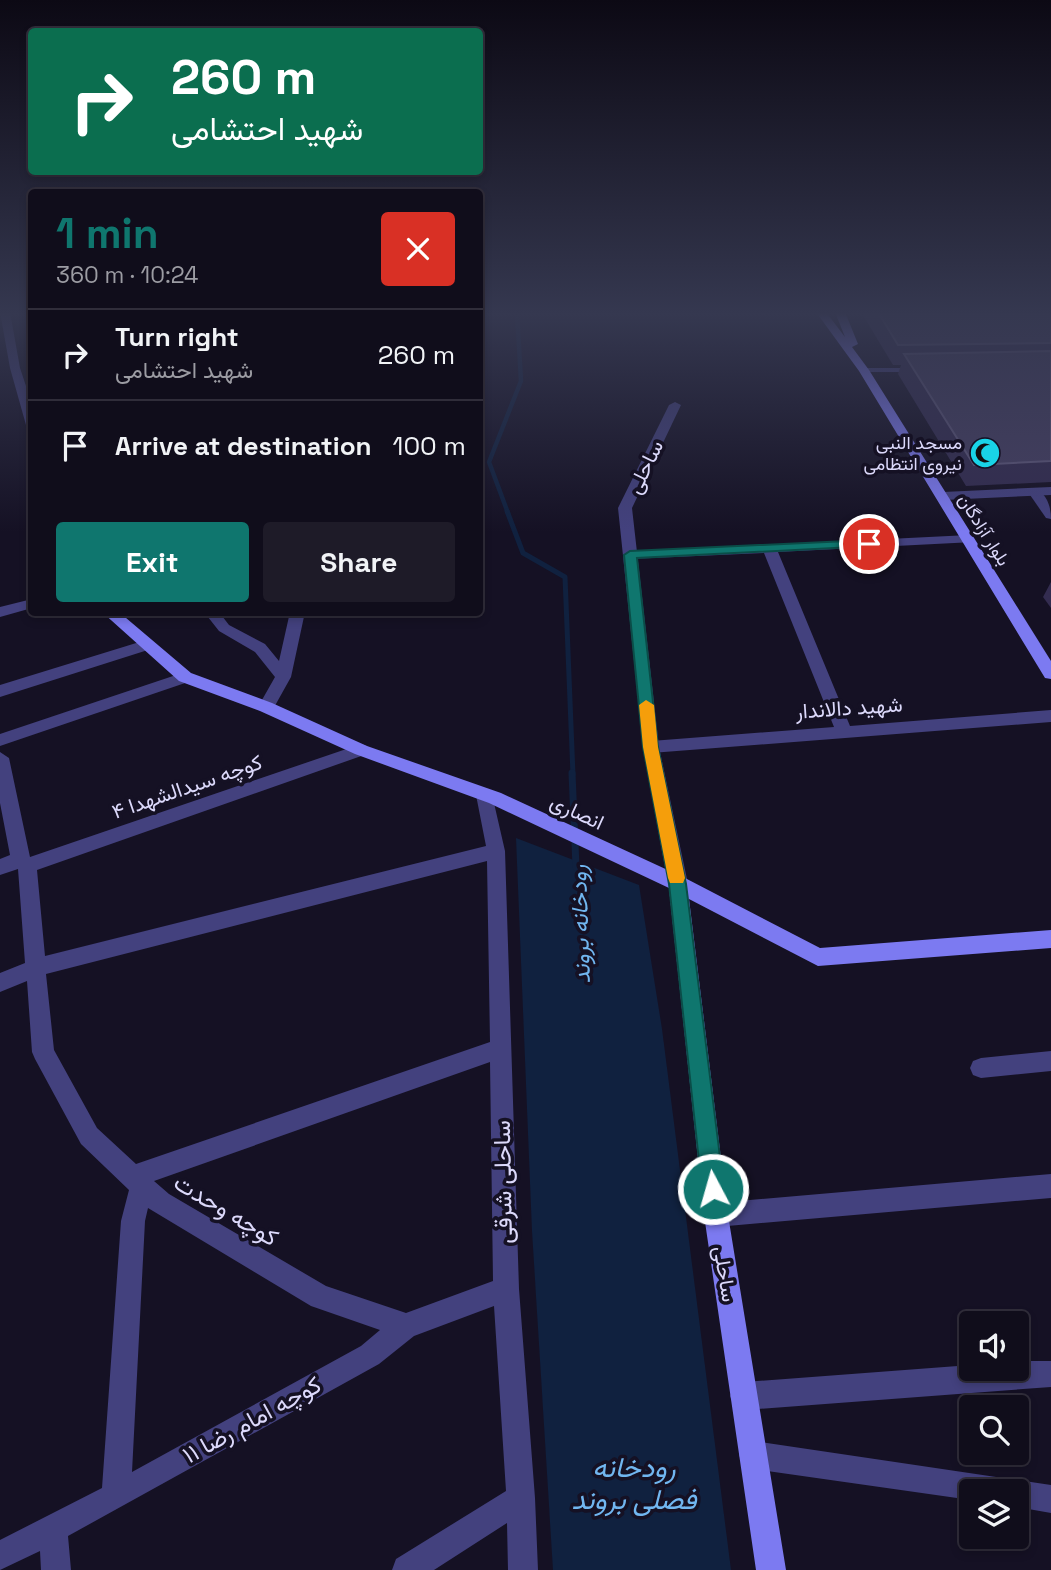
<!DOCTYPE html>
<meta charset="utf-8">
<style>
:root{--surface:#100d1b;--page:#1e1b28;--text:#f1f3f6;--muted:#9c9ca3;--line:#302d3a;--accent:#0f766e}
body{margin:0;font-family:"Space Grotesk",Vazirmatn,sans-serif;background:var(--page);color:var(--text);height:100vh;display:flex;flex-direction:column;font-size:26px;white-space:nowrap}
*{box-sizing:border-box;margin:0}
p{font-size:23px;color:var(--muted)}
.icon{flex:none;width:38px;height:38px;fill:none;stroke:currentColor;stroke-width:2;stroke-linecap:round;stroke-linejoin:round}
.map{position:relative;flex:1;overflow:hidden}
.panel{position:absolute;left:28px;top:189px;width:455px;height:427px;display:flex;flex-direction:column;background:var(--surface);border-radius:7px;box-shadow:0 4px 10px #0003,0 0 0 2px var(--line)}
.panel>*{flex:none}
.guide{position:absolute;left:28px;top:28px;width:455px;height:147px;border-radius:7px;box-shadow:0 4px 10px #0003,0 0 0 2px var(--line);background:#0b6e4f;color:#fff;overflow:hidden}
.controls{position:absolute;left:959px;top:1311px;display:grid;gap:14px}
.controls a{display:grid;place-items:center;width:70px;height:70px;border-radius:7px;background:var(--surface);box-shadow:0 4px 10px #0003,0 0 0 2px var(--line);font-size:35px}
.pin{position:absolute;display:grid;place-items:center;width:60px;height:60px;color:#fff;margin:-30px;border:4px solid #fff;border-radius:50%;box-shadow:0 2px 7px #0007}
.me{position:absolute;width:77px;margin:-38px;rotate:354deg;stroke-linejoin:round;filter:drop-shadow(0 0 5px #0008)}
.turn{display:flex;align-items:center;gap:24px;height:147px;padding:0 28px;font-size:32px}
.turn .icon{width:91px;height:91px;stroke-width:2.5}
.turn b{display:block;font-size:49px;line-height:60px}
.round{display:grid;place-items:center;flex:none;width:74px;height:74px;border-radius:7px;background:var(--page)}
.headline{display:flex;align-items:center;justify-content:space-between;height:119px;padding:0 28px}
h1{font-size:42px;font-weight:600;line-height:52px;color:var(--accent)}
.cta{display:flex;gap:14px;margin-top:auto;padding:14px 28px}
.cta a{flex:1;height:80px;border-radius:7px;background:var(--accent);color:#fff;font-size:28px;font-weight:600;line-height:80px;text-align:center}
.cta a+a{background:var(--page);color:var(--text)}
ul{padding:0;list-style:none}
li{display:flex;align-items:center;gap:21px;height:91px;padding:0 28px;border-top:2px solid var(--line)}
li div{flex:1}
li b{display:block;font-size:26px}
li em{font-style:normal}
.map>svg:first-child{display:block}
</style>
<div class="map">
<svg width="1051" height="1570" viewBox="0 0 1051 1570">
<rect width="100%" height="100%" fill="#151124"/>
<polygon fill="#10213f" points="516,838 639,885 662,1029 731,1570 553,1570 532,1231"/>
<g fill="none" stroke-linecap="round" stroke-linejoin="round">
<polyline stroke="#10213f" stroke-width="4.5" points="508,513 489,462 521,381 517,312"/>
<polyline stroke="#10213f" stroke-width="5" points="507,511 523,553 565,577 573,775"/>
<polyline stroke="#10213f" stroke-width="7" points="572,773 576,867"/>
<polygon fill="#43417e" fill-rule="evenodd" points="861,368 916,368 920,370 916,372 861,372"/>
<g fill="#43417e" fill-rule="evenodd">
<polygon points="0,312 10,312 20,368 32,404 32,428 26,425 10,368"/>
<path d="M1034 488C1047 493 1051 507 1051 519L1046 518 1028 492Z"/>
<polygon points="969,535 974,536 974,542 778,552 850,726 1051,710 1051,722 651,753 645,751 643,747 651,741 834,727 764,553 630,559 623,555 625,552"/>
<polygon points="32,599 32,608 0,617 0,607"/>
<polygon points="204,612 219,612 229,625 265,644 279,661 290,612 305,612 291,677 272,711 260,711 258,707 275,677 255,652 219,631"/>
<polygon points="146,640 151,641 154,645 151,649 0,697 0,685"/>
<polygon points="185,672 193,677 191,681 0,746 0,734"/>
<path d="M361 744 367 746 369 750 367 754 37 870 45 956 486 846 476 795 479 790H491L505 851 519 1289 535 1498 538 1570H508L507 1523 434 1570H392L396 1559 506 1491 494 1306 414 1336 379 1364 68 1536 71 1570H41L40 1551 0 1570V1540L102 1488 121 1221 129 1190 81 1144 35 1059 32 1052 27 981 0 992V973L25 963 18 869 0 875V859L10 855 0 803V752L9 758 30 857ZM487 861 490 1042 136 1164 97 1128 54 1050 46 974ZM490 1062 493 1281 406 1313 326 1286 169 1194 154 1181ZM148 1208 311 1306 380 1330 361 1346 132 1472 145 1221Z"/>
<polygon points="1051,1051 1051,1071 981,1078 973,1075 970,1068 973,1061 981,1058"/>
<polygon points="1051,1174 1051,1198 716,1227 707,1224 704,1215 707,1206 716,1203"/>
<polygon points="1017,1361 1051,1361 1051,1387 744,1410 734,1406 730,1396 734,1386 744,1382 971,1365 971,1368 1017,1368"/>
<polygon points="753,1441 1051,1485 1051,1513 1017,1507 1017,1491 971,1491 971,1500 753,1469 743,1465 739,1455 743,1445"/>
</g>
<g fill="#43417e" fill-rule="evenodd">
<polygon points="675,402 681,405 632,508 659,747 688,884 685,890 678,892 671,890 668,884 643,747 618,508 669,405"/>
<polygon points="1051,487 1051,495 943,500 937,496 943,492"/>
</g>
<g fill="#7c7af1" fill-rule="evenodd">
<polygon points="816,312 826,312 845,337 835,312 845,312 858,344 852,347 869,370 1051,661 1051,679 1045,678 859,371"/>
<polygon points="102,612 119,612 191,673 272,703 367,746 501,793 685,878 820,948 1051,930 1051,948 818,966 689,899 728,1215 786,1570 756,1570 704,1215 669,888 489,803 355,754 260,711 179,681"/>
</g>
</g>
<g fill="#332c50">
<polygon points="861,312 1051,312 1051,482 966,486 898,374 901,365 893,365"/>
<polygon points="1051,582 1051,608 1043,597"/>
</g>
<g fill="#453f62" stroke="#5d577a" stroke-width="2">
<polygon points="878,312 1051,312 1051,343 898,345"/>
<polygon points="1051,351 1051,461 974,465 904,354"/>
</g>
<linearGradient id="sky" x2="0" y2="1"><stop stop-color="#0c0914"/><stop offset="0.59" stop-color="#353850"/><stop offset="1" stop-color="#353850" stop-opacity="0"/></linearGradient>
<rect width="1051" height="532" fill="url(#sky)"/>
<polygon fill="#0f766e" stroke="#0a4d48" stroke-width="2" points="869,540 873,541 873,546 637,558 658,747 686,884 724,1189 721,1196 713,1200 706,1196 702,1189 669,884 643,747 624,555 630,551"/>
<polygon fill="#f59e0b" points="646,700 654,705 658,747 685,878 683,883 670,883 668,878 643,747 639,705"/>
<defs>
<g id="mosque-disc" transform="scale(1.575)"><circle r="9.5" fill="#19d4e7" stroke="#151124"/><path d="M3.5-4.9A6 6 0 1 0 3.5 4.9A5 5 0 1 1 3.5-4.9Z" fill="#111"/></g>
</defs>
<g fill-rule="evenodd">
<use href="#mosque-disc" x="985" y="453"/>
</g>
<g text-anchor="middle" stroke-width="7" stroke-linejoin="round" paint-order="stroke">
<g font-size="18" fill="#dcd9fb" stroke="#151124" text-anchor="end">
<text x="962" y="449">مسجد النبی<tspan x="962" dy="21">نیروی انتظامی</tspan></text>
</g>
<g font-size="18" fill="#dcd9fb" stroke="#151124">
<text transform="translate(984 530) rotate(58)" y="6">بلوار آزادگان</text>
</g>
<g font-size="21" fill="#dcd9fb" stroke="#151124">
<text transform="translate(645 467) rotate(-64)" y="7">ساحلی</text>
<text transform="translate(849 708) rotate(-4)" y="7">شهید دالاندار</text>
<text transform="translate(187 787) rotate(-19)" y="7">کوچه سیدالشهدا ۴</text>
<text transform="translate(577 812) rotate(25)" y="7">انصاری</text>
<text transform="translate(725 1274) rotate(81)" y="7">ساحلی</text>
</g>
<g font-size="23" font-style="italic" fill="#71b6f0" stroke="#151124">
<text transform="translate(580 924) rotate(-92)" y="8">رودخانه بروند</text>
</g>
<g font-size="24" fill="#dcd9fb" stroke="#151124">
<text transform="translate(503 1182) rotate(-91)" y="8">ساحلی شرقی</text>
<text transform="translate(226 1210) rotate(31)" y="8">کوچه وحدت</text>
<text transform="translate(252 1420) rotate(-29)" y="8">کوچه امام رضا ۱۱</text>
</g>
<g font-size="28" font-style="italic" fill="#71b6f0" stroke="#151124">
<text x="634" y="1477">رودخانه<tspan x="634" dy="32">فصلی بروند</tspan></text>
</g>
</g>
</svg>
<div class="controls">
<a><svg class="icon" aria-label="sound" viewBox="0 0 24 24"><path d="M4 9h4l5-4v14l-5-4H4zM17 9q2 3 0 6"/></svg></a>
<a><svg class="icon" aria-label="search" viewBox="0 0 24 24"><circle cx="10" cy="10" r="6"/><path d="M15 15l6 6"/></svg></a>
<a><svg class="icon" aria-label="layers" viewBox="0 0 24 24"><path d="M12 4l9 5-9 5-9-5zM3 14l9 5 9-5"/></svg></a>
</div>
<div class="pin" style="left:869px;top:544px;background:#d93025"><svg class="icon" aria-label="arrive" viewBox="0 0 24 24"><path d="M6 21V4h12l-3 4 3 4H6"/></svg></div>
<svg class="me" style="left:713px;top:1189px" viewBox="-20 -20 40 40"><circle r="17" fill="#0f766e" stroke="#fff" stroke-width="3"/><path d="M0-11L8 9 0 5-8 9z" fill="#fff"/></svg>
<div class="guide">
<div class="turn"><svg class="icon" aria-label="right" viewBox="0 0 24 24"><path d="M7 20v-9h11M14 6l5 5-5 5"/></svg><div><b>260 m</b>شهید احتشامی</div></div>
</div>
<section class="panel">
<div class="headline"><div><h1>1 min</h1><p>360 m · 10:24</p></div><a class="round" style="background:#d93025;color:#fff"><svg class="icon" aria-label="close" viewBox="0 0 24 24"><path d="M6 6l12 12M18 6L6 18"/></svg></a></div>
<ul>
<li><svg class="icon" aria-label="right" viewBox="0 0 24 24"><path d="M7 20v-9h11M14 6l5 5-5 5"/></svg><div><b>Turn right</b><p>شهید احتشامی</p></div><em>260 m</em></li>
<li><svg class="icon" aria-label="arrive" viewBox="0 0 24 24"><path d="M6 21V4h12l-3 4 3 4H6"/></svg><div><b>Arrive at destination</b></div><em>100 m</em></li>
</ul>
<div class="cta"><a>Exit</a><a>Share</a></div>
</section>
</div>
